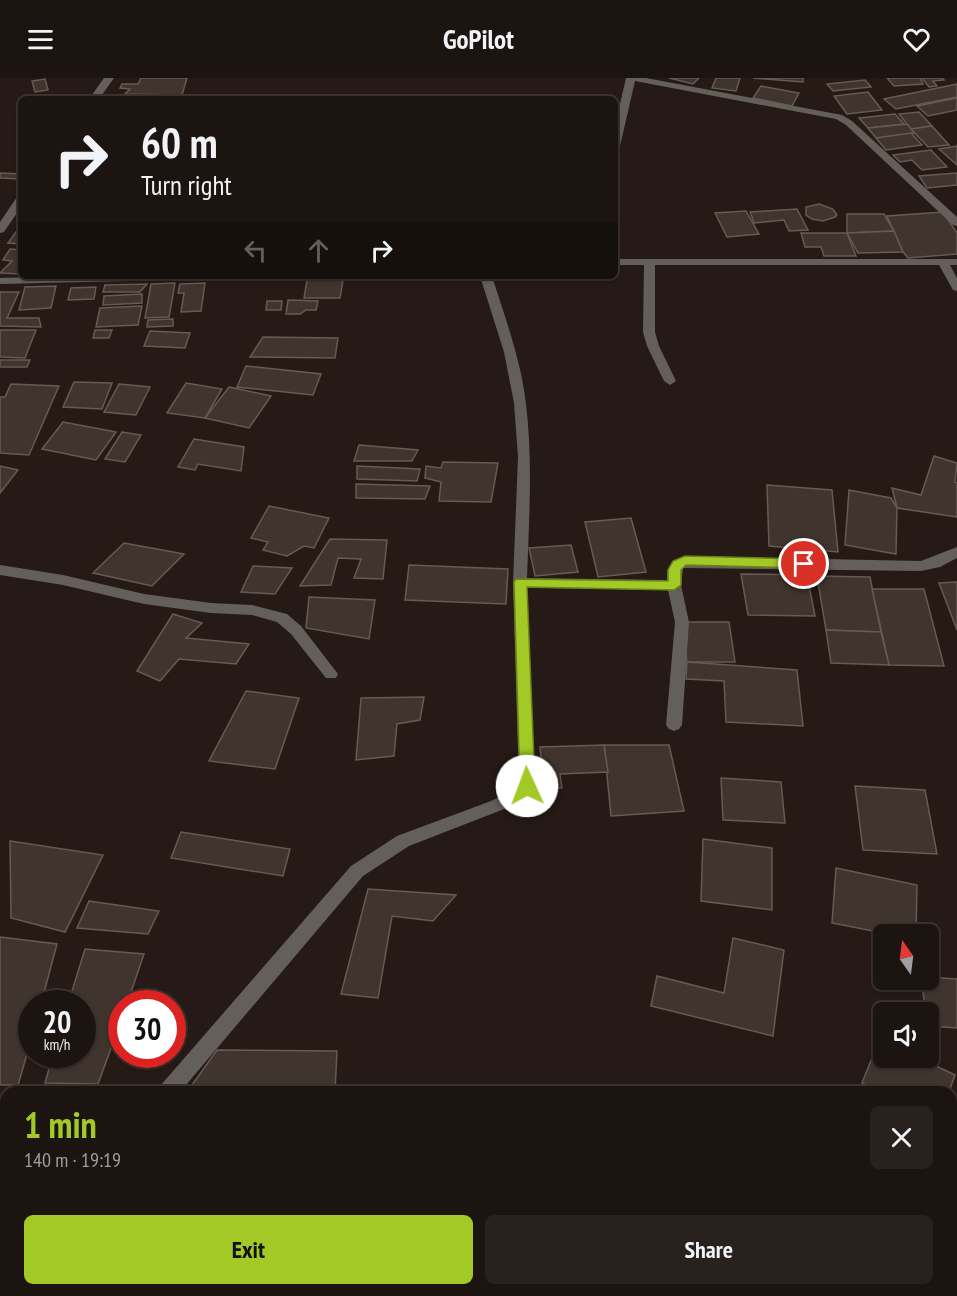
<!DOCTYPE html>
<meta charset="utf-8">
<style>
:root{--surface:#1c1410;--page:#29211e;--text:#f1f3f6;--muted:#a09e9f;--line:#3a3330;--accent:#a3c926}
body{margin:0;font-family:"PT Sans Narrow",sans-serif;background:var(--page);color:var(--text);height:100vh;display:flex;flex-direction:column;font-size:22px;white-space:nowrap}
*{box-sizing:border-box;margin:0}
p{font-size:20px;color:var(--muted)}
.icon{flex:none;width:33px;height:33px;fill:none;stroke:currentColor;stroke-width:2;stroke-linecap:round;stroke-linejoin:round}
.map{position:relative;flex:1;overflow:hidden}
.panel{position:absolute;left:0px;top:1008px;width:957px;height:210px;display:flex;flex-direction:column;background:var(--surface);border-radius:18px 18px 0 0;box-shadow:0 2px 4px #0004,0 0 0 2px var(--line)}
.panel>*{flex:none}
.guide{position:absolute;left:18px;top:18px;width:600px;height:183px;border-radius:9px;box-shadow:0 2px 4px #0004,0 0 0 2px var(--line);background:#1c1410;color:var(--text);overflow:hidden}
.needle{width:39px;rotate:346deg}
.fabs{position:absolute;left:873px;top:846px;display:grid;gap:12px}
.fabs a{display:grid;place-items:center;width:66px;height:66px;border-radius:9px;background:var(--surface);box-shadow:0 2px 4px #0004,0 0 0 2px var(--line);font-size:30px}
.speed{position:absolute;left:18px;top:912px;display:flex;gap:12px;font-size:30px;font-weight:700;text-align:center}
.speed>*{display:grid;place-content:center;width:78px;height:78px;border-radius:50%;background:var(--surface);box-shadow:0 2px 4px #0004,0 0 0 2px var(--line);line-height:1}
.speed small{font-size:15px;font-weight:400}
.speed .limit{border:9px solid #d22;background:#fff;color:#111}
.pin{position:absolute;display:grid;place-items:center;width:51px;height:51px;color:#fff;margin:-26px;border:3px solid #fff;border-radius:50%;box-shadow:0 2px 6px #0007}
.me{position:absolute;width:66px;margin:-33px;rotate:358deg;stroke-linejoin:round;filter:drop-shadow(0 0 4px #0008)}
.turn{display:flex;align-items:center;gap:21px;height:126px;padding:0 24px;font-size:27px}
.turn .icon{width:78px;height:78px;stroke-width:2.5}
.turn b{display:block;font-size:42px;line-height:51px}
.lanes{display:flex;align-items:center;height:57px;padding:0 24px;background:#0003;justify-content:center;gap:30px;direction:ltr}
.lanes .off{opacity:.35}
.round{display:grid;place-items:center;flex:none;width:63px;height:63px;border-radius:9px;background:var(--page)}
.summary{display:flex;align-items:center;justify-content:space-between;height:102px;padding:0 24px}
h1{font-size:36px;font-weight:700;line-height:45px;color:var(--accent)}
.action{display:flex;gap:12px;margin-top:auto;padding:12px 24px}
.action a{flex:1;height:69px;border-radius:9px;background:var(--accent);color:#111;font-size:24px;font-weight:700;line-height:69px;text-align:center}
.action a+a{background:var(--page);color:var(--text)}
header{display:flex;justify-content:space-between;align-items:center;height:78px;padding:0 24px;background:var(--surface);font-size:27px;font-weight:700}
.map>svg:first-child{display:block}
</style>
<header><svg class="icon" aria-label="menu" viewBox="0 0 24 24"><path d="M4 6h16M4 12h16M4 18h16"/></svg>GoPilot<svg class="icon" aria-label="heart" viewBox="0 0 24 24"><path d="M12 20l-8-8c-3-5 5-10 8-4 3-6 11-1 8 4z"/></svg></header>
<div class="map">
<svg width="957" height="1218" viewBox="0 0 957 1218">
<rect width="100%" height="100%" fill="#251a15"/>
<g fill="#40352e" stroke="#665a52" stroke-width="1.5">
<polygon points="141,0 187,0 182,17 125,16 130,11 120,10 122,6 138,6"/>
<polygon points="669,0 699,0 693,6"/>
<polygon points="716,0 740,0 736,13 712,10"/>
<polygon points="753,0 803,0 803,4"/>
<polygon points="887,0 920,0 923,6 894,8"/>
<polygon points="922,0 942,0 944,2 933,3 937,8 929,9"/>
<polygon points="45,1 48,12 35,14 32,3"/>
<polygon points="865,2 871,9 833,13 827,6"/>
<polygon points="957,6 957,19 896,31 884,21"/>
<polygon points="761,8 799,15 792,28 753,20"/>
<polygon points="868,14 882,32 847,36 834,18"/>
<polygon points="957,20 957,32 928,38 917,28"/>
<polygon points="919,34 932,48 911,51 899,36"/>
<polygon points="895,36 904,46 868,50 859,40"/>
<polygon points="907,46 915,55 876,60 868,50"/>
<polygon points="932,48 949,67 928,69 911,51"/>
<polygon points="911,55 922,67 886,72 876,60"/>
<polygon points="957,68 957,87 939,71"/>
<polygon points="931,72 947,89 922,92 912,82 900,84 893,77"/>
<polygon points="0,95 21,96 21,101 0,100"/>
<polygon points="957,95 957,107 927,110 919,98"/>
<polygon points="819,126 833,131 837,137 835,139 823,143 812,141 806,137 806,129"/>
<polygon points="797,131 808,152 789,153 784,142 754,145 750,134"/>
<polygon points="746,133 759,156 727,159 715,135"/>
<polygon points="943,134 957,155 957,176 908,180 903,174 887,138"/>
<polygon points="847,136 884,136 894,153 847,155"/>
<polygon points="21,147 21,166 8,165"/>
<polygon points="894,153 903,174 858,175 847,155"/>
<polygon points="801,155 847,155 856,178 824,178 821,169 805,169"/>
<polygon points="10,171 21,172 21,196 0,195 12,183 3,182"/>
<polygon points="307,202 343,202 340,220 304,220"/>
<polygon points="175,205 169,239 145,240 151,206"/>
<polygon points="205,205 201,233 181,234 184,215 178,215 180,206"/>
<polygon points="147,206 140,214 103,214 105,207"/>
<polygon points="56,208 51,230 19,232 25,209"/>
<polygon points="96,209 94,221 68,222 71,210"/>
<polygon points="0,214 19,214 7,240 39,240 41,249 0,248"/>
<polygon points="142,216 142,225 103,227 104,218"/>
<polygon points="288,222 318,223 316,232 306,232 300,236 286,236"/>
<polygon points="267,223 282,223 281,232 266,232"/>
<polygon points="142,228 138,247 96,249 100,230"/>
<polygon points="173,241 173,248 147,249 148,242"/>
<polygon points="0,252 36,252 25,280 0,279"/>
<polygon points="95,252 112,252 109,260 93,260"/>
<polygon points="150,253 190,255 185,270 144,268"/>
<polygon points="263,259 338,260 335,280 250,279"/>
<polygon points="0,282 30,282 27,289 0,289"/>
<polygon points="246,288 321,296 313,317 237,309"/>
<polygon points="74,304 112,305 102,331 63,329"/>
<polygon points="186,305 222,311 205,340 167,335"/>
<polygon points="11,306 59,308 29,377 0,375 0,319 5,319"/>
<polygon points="119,306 150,309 136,337 104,334"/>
<polygon points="229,309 271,318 249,350 205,340"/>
<polygon points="63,344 116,354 96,382 42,371"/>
<polygon points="122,354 141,357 125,384 105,381"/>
<polygon points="194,361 244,369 241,393 198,386 195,392 178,389"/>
<polygon points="359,367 418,372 412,383 354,383"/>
<polygon points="934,378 957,385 955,404 957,405 957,439 897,430 892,410 921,417"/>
<polygon points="443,384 498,385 491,424 439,423 441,404 425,400 426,388 441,390"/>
<polygon points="0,388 18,392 0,415"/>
<polygon points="357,388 420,391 417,403 357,401"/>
<polygon points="356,406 430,408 425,421 356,420"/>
<polygon points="767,407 832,412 838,474 769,468"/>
<polygon points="849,412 891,420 897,430 896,476 845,467"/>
<polygon points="269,428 329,440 314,470 304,468 287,478 263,472 268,464 251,460"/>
<polygon points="631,440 646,494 598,499 585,444"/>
<polygon points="330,461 387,462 383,501 354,500 361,481 338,480 331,507 300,508"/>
<polygon points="124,465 184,476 152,508 93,495"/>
<polygon points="571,467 578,494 535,498 529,470"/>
<polygon points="409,487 508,491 506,526 405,522"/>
<polygon points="253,488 292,490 275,516 241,514"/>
<polygon points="741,496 807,497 815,538 748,537"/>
<polygon points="817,498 870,499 881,554 826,552"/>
<polygon points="957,504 957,552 939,505"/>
<polygon points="872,511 924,511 944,588 889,587"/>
<polygon points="309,519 375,522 369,561 306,550"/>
<polygon points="173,536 202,545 186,560 249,566 236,586 179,581 160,603 137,593"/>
<polygon points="682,544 729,544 735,584 687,584"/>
<polygon points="826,552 881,554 889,587 831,585"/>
<polygon points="687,584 797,592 803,648 726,644 724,603 686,601"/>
<polygon points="246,613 299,620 275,691 209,683"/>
<polygon points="424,619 420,642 397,646 394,678 356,682 361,620"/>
<polygon points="604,667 669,667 684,733 611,738"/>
<polygon points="604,667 608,694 560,696 562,710 544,711 540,669"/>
<polygon points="721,700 781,704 785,745 723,742"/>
<polygon points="855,708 925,712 937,776 863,772"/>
<polygon points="181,754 290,771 283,798 171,780"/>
<polygon points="703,761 772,770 772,832 701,823"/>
<polygon points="10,763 103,777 65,854 11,840"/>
<polygon points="836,790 917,807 916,856 888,856 832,845"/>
<polygon points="368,811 456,817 433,843 392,838 378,920 341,916"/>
<polygon points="89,823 159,833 148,856 77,850"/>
<polygon points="0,859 57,866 41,926 32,926 32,959 18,1007 0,1007"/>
<polygon points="733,860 784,872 773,958 651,928 657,898 724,915"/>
<polygon points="85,871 144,876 127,926 122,926 122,940 98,1006 45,1005 53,976 82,976 82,926 68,926"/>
<polygon points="928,899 957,901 957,950 928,948 928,934 926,934 921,902 928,902"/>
<polygon points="880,960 884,962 884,980 919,980 955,997 949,1014 880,1014 862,1005"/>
<polygon points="217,972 337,973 335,1014 187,1014"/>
<polygon points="951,1095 957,1096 957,1165 951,1163"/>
<polygon points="951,1175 957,1177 957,1218 930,1212 951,1212"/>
<polygon points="527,1212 599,1212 594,1218 535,1218"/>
<polygon points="655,1212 746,1212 754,1218 651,1218"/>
</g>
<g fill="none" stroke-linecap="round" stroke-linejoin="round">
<g fill="#655f5c" fill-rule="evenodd">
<polygon points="104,0 114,0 99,21 89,21"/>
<polygon points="626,0 646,0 842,37 852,43 957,139 957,148 953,147 846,47 836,41 635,3 620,68 615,71 615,48"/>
<polygon points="21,118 21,129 4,154 0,155 0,144 17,119"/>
<polygon points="615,181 957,181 957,187 950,187 957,200 957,213 953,212 939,187 655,187 655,254 659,268 676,303 670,307 664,303 647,268 643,254 644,187 615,187"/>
<polygon points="73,198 222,198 216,201 0,206 0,200"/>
<path d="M480 198H492C505 240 521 282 526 326 533 384 529 442 527 500L667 502C667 488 672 482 685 478L921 483 957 469V480L940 489 921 493 683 490 681 507 689 544 682 647 679 651 674 653 669 651 666 647 675 544 668 512 527 510 535 708 522 724 409 768 363 798 180 1014H159L161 1007 351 788 397 758 491 723 510 714 519 706 513 505 518 379 514 325 504 274Z"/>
<polygon points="0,487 63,497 144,516 211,525 252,527 287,536 301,548 338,596 336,600 326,600 291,556 277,544 252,537 211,535 144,526 63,507 0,497"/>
</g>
</g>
<polygon fill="#a3c926" stroke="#6a8319" stroke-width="1.5" points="685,478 804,481 811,486 804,490 686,487 681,492 681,507 674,512 527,509 535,708 532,712 522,712 520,708 514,504 516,501 668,503 668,492 673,483"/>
</svg>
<div class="fabs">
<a><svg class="needle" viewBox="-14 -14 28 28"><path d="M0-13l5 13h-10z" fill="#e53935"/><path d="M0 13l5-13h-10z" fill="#a09e9f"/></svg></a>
<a><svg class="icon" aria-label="sound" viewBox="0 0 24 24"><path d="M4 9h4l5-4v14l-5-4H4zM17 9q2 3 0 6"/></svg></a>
</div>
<div class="speed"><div>20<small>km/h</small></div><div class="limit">30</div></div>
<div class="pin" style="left:804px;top:486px;background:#d93025"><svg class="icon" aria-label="arrive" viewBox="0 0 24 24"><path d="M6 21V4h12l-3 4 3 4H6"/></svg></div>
<svg class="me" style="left:527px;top:708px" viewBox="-20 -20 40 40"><circle r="19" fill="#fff"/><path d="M0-13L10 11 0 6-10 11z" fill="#a3c926"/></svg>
<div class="guide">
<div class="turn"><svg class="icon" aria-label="right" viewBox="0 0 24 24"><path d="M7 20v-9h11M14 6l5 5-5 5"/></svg><div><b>60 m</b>Turn right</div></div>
<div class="lanes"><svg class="icon off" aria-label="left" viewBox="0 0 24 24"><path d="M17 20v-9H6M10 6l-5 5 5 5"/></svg><svg class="icon off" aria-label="ahead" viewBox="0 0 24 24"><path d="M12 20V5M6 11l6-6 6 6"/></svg><svg class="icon" aria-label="right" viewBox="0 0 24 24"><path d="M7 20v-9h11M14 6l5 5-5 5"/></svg></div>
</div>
<section class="panel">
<div class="summary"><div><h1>1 min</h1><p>140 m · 19:19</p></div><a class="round"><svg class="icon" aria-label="close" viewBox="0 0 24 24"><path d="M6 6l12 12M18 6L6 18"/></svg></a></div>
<div class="action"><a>Exit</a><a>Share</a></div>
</section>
</div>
